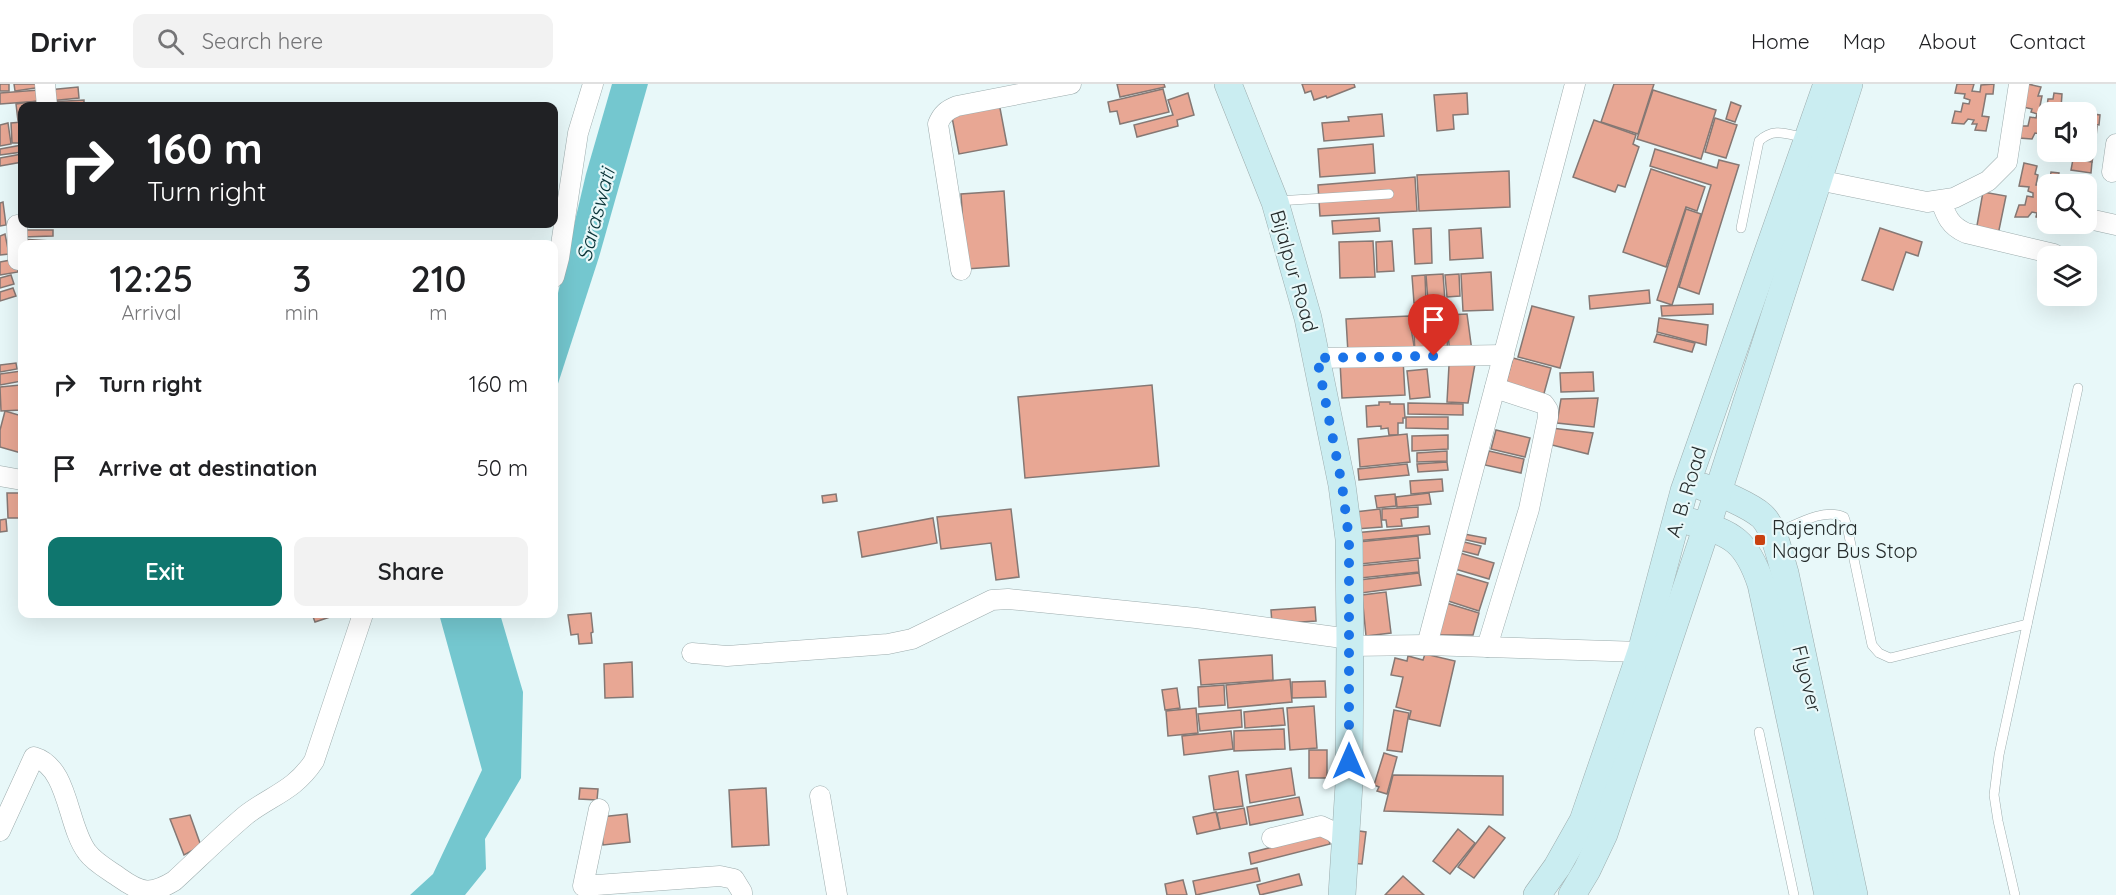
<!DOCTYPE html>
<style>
:root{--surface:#fff;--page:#f2f2f2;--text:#202124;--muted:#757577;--line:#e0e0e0;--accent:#0f766e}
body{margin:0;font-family:Quicksand,sans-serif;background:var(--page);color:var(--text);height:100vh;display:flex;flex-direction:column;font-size:22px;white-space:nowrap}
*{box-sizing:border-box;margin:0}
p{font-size:20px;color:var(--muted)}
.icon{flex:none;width:33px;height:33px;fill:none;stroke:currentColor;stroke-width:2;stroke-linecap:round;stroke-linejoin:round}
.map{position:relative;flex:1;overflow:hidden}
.drawer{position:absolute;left:18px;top:156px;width:540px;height:378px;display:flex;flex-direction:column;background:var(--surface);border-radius:12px;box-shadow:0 6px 24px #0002}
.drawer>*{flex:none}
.banner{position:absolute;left:18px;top:18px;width:540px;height:126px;border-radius:12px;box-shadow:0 6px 24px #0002;background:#202124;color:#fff;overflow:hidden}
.fabs{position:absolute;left:2037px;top:18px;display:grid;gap:12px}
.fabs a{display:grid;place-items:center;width:60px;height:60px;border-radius:12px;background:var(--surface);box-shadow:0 6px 24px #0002;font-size:30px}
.pin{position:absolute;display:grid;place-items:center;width:51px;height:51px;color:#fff;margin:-62px -26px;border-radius:50% 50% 50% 0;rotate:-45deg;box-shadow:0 0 6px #0007}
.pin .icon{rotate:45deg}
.me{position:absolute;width:66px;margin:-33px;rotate:0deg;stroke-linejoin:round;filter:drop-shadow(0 0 4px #0008)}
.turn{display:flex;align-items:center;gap:21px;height:126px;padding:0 30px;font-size:27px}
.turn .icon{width:78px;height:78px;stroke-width:2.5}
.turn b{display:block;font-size:42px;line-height:51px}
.eta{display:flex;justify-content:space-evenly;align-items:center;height:102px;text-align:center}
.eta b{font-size:36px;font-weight:600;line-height:42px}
.cta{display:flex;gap:12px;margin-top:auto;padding:12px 30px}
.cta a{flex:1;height:69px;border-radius:12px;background:var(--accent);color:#fff;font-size:24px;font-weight:600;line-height:69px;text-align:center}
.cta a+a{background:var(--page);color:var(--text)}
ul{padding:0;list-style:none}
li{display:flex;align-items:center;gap:18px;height:84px;padding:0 30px}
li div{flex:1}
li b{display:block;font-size:22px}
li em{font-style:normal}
header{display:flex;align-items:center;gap:36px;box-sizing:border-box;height:84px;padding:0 30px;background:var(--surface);border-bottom:2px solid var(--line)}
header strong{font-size:28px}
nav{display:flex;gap:33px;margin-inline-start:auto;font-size:21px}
.search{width:420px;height:54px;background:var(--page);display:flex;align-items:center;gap:15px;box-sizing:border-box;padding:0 21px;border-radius:12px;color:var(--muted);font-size:22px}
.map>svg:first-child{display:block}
</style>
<header>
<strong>Drivr</strong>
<div class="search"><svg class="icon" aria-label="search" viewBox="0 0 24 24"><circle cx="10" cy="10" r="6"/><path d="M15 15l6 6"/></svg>Search here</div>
<nav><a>Home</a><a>Map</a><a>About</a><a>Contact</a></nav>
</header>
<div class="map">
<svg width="2116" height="811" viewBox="0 0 2116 811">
<rect width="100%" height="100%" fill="#e8f8f9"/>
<g fill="#74c7cf">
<polygon points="612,0 648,0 599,173 554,312 554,226 586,90"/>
<polygon points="439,530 500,530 523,608 521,694 485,755 486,785 465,811 410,811 433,790 482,686"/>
</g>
<g fill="#e8a794" stroke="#857874" stroke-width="1.5">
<rect x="0" y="0" width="9" height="7"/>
<polygon points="14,0 42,0 42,3 15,7"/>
<polygon points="1117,0 1164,0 1165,3 1120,13"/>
<polygon points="1302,0 1354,0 1355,3 1327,14 1326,12 1314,16 1311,7 1305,9"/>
<polygon points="1614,0 1654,0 1638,50 1601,38"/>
<polygon points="1957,0 1974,0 1972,7 1980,8 1981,1 1994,0 1993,10 1986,10 1982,32 1989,33 1986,47 1975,46 1977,40 1972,40 1974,36 1968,35 1964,40 1952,39 1955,27 1961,28 1963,19 1969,20 1970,16 1964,14 1965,10 1955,9"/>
<polygon points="2028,0 2041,3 2038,12 2042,12 2040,22 2047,23 2048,15 2053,15 2054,9 2062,10 2061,24 2053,24 2052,28 2048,28 2048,61 2042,61 2044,55 2039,55 2041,50 2035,49 2032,55 2019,54 2022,42 2028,42 2030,33 2036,34 2037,30 2031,28 2032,25 2023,23"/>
<polygon points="78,3 79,14 49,17 48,6"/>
<polygon points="1163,5 1169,28 1120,40 1117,27 1110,28 1108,18"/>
<polygon points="39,6 40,17 0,20 0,9"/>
<polygon points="1653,6 1716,26 1701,75 1637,55"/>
<polygon points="1188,9 1194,31 1177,36 1178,42 1137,53 1134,41 1173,31 1168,16"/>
<polygon points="1467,9 1468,30 1453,31 1454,45 1437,47 1434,11"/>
<polygon points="84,16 84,22 50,22 50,18"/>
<polygon points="38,17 38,22 22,22 22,37 18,37 16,20"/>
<polygon points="1731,18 1741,22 1735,38 1726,35"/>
<polygon points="999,19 1007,61 959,70 951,28"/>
<polygon points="2086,29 2100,31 2099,41 2086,39"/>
<polygon points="1382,30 1384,52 1324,57 1322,39 1349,37 1348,33"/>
<polygon points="1715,34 1737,41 1726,74 1705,68"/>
<polygon points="1594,36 1636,51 1633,60 1639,63 1625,103 1618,101 1615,108 1573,93"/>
<polygon points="22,38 22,59 12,59 11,39"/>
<polygon points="8,39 11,60 0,62 0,41"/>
<polygon points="2086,40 2097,42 2096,53 2086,52"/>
<polygon points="2086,54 2096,56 2092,78 2072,74 2074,68 2086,68"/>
<polygon points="1373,60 1375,89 1320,93 1318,65"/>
<polygon points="22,61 22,68 0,71 0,65"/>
<polygon points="1655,65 1717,84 1719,76 1739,81 1699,210 1679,203 1711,101 1650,82"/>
<polygon points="22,70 22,78 0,82 0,74"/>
<polygon points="2073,75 2092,78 2091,89 2071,86"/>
<polygon points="2024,79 2037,82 2035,90 2038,91 2036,101 2043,101 2045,94 2050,94 2051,88 2059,89 2057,100 2048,100 2046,125 2048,140 2050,140 2039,139 2041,134 2036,133 2037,129 2032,128 2028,133 2015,133 2019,121 2025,121 2027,112 2033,113 2033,109 2028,107 2029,103 2019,102"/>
<polygon points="1651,85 1705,103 1697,127 1686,123 1666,183 1623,168"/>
<polygon points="1509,87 1510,123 1419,127 1417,91"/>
<polygon points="1415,93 1417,127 1320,132 1318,101"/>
<polygon points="1004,107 1009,182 966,185 961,110"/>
<polygon points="1983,108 2006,112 1998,151 1976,147"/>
<polygon points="3,118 6,141 0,142 0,119"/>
<polygon points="1686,125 1701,130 1672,221 1657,216"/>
<polygon points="1379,134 1380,147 1333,150 1332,137"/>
<polygon points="1431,144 1432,179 1415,180 1413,145"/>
<polygon points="1481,144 1483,174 1450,176 1449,146"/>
<polygon points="1880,144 1922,158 1918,172 1906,168 1893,206 1862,196"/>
<polygon points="22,146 53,146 53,152 22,153"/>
<polygon points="5,150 9,170 0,171 0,152"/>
<polygon points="21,155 50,157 49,160 22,160"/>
<polygon points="1373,157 1375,193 1340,194 1339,158"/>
<polygon points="1392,157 1394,187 1377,188 1376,158"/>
<polygon points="16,175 18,188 0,191 0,178"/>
<polygon points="1491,188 1493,226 1463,227 1461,190"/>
<polygon points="1443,190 1445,217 1428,218 1426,191"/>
<polygon points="1459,190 1460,212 1447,213 1445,191"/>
<polygon points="11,191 14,200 0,204 0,194"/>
<polygon points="1425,191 1426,218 1414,219 1412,192"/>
<polygon points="13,204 16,212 0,217 0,208"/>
<polygon points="1649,206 1650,219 1590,225 1589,212"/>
<polygon points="1713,220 1713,230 1662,232 1661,222"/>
<polygon points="1532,222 1574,233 1560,284 1518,273"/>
<polygon points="1467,230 1472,267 1450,270 1446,231"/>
<polygon points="1445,231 1448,268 1432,269 1429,232"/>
<polygon points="1409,232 1415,268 1348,269 1346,235"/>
<polygon points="1659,234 1708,241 1706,261 1657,248"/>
<polygon points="1430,248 1431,267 1415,268 1414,250"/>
<polygon points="1657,250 1695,259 1692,268 1654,258"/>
<polygon points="1513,274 1551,284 1543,313 1505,302"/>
<polygon points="1403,275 1405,311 1342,314 1340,278"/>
<polygon points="16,279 17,285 0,288 0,281"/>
<polygon points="1475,280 1468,319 1447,318 1449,281"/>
<polygon points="1427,285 1430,313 1410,315 1407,287"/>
<polygon points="21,287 22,297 0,301 0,290"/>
<polygon points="1593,288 1594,307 1561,308 1560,289"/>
<polygon points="20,301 21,326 1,327 0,303"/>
<polygon points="1152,301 1159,382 1025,394 1018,313"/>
<polygon points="1598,314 1594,343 1557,339 1561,315"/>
<polygon points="1379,318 1390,318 1390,320 1404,320 1405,334 1403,334 1403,339 1398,339 1398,351 1389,351 1388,344 1381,345 1381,342 1367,343 1366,322 1379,321"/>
<polygon points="1408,319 1463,320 1463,331 1408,330"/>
<polygon points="5,327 22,332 21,369 0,363 0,346"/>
<polygon points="1406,333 1448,333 1448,345 1406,344"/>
<polygon points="1551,344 1593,349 1588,370 1548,360"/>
<polygon points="1496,346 1530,354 1525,373 1491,365"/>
<polygon points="1407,350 1410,378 1360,383 1358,355"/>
<polygon points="1448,351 1448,365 1412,367 1412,352"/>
<polygon points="1447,367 1447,377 1417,378 1417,369"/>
<polygon points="1489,367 1524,375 1521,389 1485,381"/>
<polygon points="1447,378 1448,386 1418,388 1417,380"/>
<polygon points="1407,380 1409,391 1359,396 1358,385"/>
<polygon points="1442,395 1443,407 1411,410 1410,397"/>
<polygon points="7,409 22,409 22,434 8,434"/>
<polygon points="1429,409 1431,420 1397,423 1396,413"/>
<polygon points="836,410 837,417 823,419 822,412"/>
<polygon points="1395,410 1396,422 1377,424 1375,412"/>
<polygon points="1418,423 1418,433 1401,435 1402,442 1387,443 1386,436 1382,436 1382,425"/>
<polygon points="1011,425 1019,493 996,496 991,459 941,465 937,433"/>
<polygon points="1380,425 1382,443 1356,445 1355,428"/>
<polygon points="933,434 937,459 862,473 858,448"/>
<polygon points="6,435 7,447 0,448 0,436"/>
<polygon points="1429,442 1430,450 1355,457 1354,449"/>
<polygon points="1464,450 1486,454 1485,460 1462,455"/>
<polygon points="1418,452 1420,474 1360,480 1358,458"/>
<polygon points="1460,457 1481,462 1478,471 1458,466"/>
<polygon points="1460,469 1494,479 1489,495 1455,485"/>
<polygon points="1418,476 1419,488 1360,494 1358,482"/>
<polygon points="1419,489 1421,501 1361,509 1359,496"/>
<polygon points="1454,489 1488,499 1479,527 1445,516"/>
<polygon points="1386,508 1391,549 1366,552 1362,511"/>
<polygon points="1443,518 1479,529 1473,551 1435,551"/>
<polygon points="1315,523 1316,537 1272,540 1271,526"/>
<polygon points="591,529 593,548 591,549 592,559 579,560 578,550 571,551 568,531"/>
<polygon points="312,530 339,530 315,538"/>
<polygon points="1425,570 1455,577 1440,642 1409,635 1411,627 1396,623 1403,593 1391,591 1395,574 1407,577 1408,572 1423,576"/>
<polygon points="1272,571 1273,596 1201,601 1199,576"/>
<polygon points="632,578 633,613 605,614 604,580"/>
<polygon points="1290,595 1292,618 1228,624 1226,601"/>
<polygon points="1325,597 1326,613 1292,614 1292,598"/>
<polygon points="1224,601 1225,621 1199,623 1198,603"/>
<polygon points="1177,604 1180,624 1165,626 1162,606"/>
<polygon points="1314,622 1317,664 1290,666 1287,624"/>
<polygon points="1196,624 1198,649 1168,652 1166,627"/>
<polygon points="1283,624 1285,641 1245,644 1244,628"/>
<polygon points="1241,626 1242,643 1200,647 1198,630"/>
<polygon points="1394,626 1409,629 1402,668 1387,666"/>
<polygon points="1284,645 1285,665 1234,667 1234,647"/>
<polygon points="1231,647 1233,665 1184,671 1182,652"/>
<rect x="1309" y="666" width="18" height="28"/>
<polygon points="1384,669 1397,673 1387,710 1377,707 1379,703 1374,701"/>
<polygon points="1291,684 1295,711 1250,719 1246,691"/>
<polygon points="1238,687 1243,722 1214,726 1209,692"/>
<polygon points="1393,691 1503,692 1503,731 1384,727"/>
<polygon points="580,704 598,705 597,716 579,715"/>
<polygon points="766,704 769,761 732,763 729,706"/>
<polygon points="1299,713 1303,731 1250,741 1247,723"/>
<polygon points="1244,724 1247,740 1220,745 1217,729"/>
<polygon points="1216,728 1220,745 1197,750 1193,733"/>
<polygon points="627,730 630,758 603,761 601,733"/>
<polygon points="190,731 201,762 184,771 170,735"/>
<polygon points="1489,742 1505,754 1474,794 1458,783"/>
<polygon points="1458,745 1475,759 1450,790 1433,777"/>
<polygon points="1352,746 1366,748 1362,780 1348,779"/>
<polygon points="1327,749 1330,760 1251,780 1249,769"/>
<polygon points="1257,784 1260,797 1196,811 1193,797"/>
<polygon points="1299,790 1302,801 1260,811 1257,801"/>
<polygon points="1403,792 1424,811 1385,811"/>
<polygon points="1183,796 1187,811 1167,811 1165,800"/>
</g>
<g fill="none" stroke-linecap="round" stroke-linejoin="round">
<g stroke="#9dacad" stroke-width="10">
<g id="lane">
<polyline points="1277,117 1389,110"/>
<path d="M1741 144 1759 57C1774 43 1786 50 1805 54"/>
<path d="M1774 450C1794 442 1823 423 1844 433L1847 442 1872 561 1879 569 1890 574 2027 540"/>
<polyline points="1759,648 1794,811"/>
<polyline points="2015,811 1998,737 1994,711 1999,671 2078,304"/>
</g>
</g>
<g stroke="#9dacad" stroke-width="21">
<g id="street">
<polyline points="45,0 47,22"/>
<polyline points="2112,88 2116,60"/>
<polyline points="1818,96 1927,118 1954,114 1988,97 2007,78 2019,0"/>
<path d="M1941 117C1946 132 1950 142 1966 149L2054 170"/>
<polyline points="2089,135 2116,141"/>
<polyline points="17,141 18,176"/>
<path d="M961 186 938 40C942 30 947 26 957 22L1071 0"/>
<polyline points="554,193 559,174 578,49 593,0"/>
<polyline points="1317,274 1504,271"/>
<polyline points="0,392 22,396"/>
<polyline points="1427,561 1575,0"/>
<polyline points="1349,562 1427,561 1641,568"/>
<polyline points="1487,563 1529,425 1548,333 1548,326 1544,320 1495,304"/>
<polyline points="692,569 727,572 888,560 912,555 992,516 1008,515 1196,534 1350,555"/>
<polyline points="820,712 837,811"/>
<polyline points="599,725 583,802 720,792 734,795 742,808 742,811"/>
<path d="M0 747 34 673C69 683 67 742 87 768 95 779 109 786 120 794 141 809 151 811 174 797 198 775 221 752 246 731 272 711 294 707 314 677L363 530"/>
<polyline points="1272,754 1321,742 1334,748 1345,758"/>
</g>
</g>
<g stroke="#9dacad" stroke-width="28">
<g id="secondary">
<polyline points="1228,0 1275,118 1308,234 1342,401 1349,455 1350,555 1349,700 1342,811"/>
<path d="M1703 403C1717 407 1751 422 1762 432 1774 443 1780 473 1785 489L1854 811"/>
<path d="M1691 438C1733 449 1747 458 1761 500L1828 811"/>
<polyline points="1537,811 1557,783 1583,737 1641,568 1684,407 1827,0"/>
<polyline points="1572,811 1587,786 1604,750 1707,442 1849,0"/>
</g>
</g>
<use href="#lane" stroke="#fff" stroke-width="9"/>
<use href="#street" stroke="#fff" stroke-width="20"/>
<use href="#secondary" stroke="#caedf1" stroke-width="27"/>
</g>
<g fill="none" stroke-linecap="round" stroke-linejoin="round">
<polyline stroke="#1a73e8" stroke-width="10" stroke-dasharray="0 18" points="1349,677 1349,455 1342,401 1317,274 1434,272"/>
</g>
<rect fill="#c94110" stroke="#e8f8f9" stroke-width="2" x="1754" y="450" width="12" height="12" rx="3"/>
<g text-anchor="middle" stroke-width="4.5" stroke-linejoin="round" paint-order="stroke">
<g font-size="20" fill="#262c2c" stroke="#e8f8f9">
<text transform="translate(1294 187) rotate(74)" y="7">Bijalpur Road</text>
<text transform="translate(1686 408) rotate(-73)" y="7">A. B. Road</text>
<text transform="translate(1807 595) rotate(76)" y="7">Flyover</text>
</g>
<g font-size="20" fill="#262c2c" stroke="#e8f8f9" text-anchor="start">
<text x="1772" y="451">Rajendra<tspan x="1772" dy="23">Nagar Bus Stop</tspan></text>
</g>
<g font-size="21" font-style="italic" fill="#083236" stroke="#e8f8f9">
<text transform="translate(596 131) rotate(-75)" y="7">Saraswati</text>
</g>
</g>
</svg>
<div class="fabs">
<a><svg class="icon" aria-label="sound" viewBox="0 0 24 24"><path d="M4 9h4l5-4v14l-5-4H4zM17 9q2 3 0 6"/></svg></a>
<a><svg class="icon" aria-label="search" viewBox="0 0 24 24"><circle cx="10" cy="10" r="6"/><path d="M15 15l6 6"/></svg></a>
<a><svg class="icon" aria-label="layers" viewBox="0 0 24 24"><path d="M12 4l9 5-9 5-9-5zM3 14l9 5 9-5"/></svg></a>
</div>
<div class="pin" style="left:1434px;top:272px;background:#d93025"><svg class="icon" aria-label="arrive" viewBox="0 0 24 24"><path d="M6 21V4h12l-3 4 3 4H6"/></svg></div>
<svg class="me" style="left:1349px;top:677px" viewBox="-20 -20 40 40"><path d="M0-17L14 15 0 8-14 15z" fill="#1a73e8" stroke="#fff" stroke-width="4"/></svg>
<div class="banner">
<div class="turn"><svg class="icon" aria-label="right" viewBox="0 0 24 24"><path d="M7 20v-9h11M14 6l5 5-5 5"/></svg><div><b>160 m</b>Turn right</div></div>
</div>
<section class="drawer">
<div class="eta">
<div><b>12:25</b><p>Arrival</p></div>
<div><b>3</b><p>min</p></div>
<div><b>210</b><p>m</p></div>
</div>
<ul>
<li><svg class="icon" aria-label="right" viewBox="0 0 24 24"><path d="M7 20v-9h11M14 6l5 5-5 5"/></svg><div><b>Turn right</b></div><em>160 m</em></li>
<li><svg class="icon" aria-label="arrive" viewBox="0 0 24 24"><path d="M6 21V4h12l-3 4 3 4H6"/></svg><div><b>Arrive at destination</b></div><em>50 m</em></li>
</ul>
<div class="cta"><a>Exit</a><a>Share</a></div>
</section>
</div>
